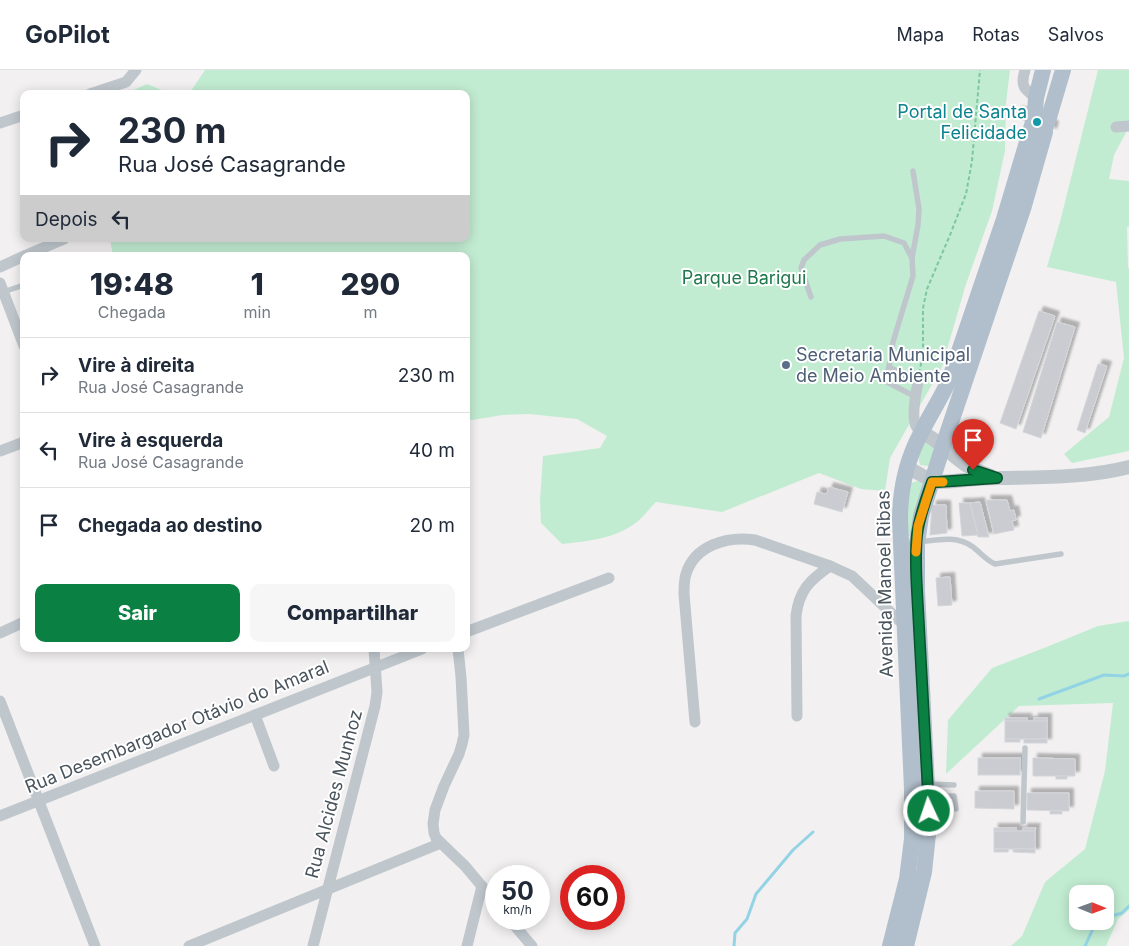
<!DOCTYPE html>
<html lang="pt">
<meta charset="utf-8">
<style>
:root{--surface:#fff;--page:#f6f6f7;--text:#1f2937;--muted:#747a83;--line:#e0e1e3;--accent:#0b8043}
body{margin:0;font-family:Inter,sans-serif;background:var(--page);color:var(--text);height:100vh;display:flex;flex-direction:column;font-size:19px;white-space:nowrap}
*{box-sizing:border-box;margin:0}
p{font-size:16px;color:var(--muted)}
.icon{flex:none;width:28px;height:28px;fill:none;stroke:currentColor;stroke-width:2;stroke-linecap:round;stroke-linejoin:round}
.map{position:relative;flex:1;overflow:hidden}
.side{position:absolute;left:20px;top:182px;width:450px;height:400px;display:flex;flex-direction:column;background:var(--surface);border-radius:10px;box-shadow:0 2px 12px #0003}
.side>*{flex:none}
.banner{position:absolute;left:20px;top:20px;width:450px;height:152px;border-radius:10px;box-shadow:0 2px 12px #0003;background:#fff;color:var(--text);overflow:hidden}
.needle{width:32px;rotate:91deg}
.buttons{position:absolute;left:1069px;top:815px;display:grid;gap:10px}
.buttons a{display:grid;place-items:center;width:45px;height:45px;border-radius:10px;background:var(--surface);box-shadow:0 2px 12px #0003;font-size:25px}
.speed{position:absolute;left:485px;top:795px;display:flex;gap:10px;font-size:25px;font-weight:700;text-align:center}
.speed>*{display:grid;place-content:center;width:65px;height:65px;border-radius:50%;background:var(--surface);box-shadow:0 2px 12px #0003;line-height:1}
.speed small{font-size:12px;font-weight:400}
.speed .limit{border:8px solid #d22;background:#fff;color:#111}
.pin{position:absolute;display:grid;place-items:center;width:42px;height:42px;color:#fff;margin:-51px -21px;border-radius:50% 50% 50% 0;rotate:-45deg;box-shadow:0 0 5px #0007}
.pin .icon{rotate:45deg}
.me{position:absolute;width:55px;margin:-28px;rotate:357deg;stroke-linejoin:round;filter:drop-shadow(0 0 4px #0008)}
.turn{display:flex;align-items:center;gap:18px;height:105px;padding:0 15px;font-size:22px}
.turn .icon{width:65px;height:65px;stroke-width:2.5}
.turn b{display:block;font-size:35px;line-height:42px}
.then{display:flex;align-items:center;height:48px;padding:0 15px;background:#0003;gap:10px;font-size:19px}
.eta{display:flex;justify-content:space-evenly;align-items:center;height:85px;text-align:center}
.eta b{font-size:30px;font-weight:800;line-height:35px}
.primary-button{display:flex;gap:10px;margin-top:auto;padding:10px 15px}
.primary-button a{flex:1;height:58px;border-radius:10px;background:var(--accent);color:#fff;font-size:20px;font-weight:800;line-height:58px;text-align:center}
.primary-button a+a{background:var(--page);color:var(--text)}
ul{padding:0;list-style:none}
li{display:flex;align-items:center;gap:15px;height:75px;padding:0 15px;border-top:1px solid var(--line)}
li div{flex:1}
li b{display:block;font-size:19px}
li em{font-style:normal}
header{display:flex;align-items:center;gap:30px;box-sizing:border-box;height:70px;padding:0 25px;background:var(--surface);border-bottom:1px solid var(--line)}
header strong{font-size:24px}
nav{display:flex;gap:28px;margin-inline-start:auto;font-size:18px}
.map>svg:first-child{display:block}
</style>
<header>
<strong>GoPilot</strong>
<nav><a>Mapa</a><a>Rotas</a><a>Salvos</a></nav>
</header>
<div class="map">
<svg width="1129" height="876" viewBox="0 0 1129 876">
<defs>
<filter id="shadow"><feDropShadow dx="4.5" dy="-4.5" stdDeviation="1" flood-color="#0004"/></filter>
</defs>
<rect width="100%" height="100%" fill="#f2f0f0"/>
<g fill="#c2ecd2" fill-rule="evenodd">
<path d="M205 0H1010L1006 33 1005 81 992 141 966 214 942 297 890 388 885 421 861 419 819 403 722 442 656 432C650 438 644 446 637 452 615 469 588 471 562 474L541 453 540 431 543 386 600 378 607 366 577 349 529 344 503 345 466 351V186H113L110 169H466V24H189Z"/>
<polygon points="1098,0 1129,0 1129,57 1114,85 1109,109 1129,111 1129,157 1127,157 1128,197 1129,198 1129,381 1072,393 1064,384 1109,347 1124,288 1116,212 1047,197 1061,148"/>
<polygon points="147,14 171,24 130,24 129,22"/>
<path d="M926 371 935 377 930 393 928 396 920 395C917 386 920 378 926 371Z"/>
<polygon points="917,411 922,413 924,415 912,466 906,466 906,438 911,413"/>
<path d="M1129 551V840L1118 849 1106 876H1011L1022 866 1045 812 1085 779 1105 701 1113 633 1019 636 946 704 948 650 992 598 1044 578 1098 556ZM1078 824H1105V851H1078Z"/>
</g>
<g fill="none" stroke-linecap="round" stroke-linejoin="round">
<g stroke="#92d3e5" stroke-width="3">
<polyline points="1039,629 1104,605 1124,606 1129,604"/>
<polyline points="1105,848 1122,843 1129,836"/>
<polyline points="734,876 735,863 747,849 756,824 793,780 813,762"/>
<polyline points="1085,876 1096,852 1097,851"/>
</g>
</g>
<g fill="#caccd2" stroke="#d4d6da" filter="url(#shadow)">
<polygon points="1017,41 1035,43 1054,56 1052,63 1035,52 1016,49"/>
<polygon points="1039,241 1055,246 1016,359 1000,353"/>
<polygon points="1057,252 1075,257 1041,368 1023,362"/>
<polygon points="1098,294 1107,296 1085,363 1077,360"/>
<polygon points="829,417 848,422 842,442 814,434 817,422 825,424 827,423"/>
<polygon points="986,430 1007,430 1010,441 1014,440 1016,450 1012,451 1014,460 994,464"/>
<polygon points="980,432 989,467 978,467 970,433"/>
<polygon points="959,433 970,433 978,465 962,466"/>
<polygon points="932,435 946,435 947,463 930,465"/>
<polygon points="950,507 952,535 938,536 936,508"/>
<rect x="1005" y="648" width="22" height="3"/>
<rect x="1034" y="648" width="13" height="3"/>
<rect x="1005" y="651" width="42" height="18"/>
<rect x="1005" y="669" width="15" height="3"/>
<rect x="1024" y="669" width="23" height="4"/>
<rect x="978" y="688" width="42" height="17"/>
<polygon points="1033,688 1075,689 1075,706 1033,706"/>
<rect x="1056" y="706" width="11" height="3"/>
<polygon points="975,721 1014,721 1014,739 975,738"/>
<polygon points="1027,723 1069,723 1069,741 1027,740"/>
<polygon points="1050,740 1062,741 1062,744 1050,744"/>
<rect x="994" y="758" width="22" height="3"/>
<polygon points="1023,758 1036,758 1035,761 1023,761"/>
<rect x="994" y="761" width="41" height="18"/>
<polygon points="994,779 1009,779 1008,782 994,782"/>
<polygon points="1013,779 1035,779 1035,783 1013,782"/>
</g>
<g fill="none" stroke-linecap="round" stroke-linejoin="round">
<polyline stroke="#7cc7a3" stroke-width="2" stroke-dasharray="4 2.5" stroke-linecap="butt" points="919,303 923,285 923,238 927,219 950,165 966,124 972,91 980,0"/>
<g stroke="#bfc7cd" stroke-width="5.5">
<polyline points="912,188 918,155 919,139 913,101"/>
<polyline points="3,222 24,215"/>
<polyline points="811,227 801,198 804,190 820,175 840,169 884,166 904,173 912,188 913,206 893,272 889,297 885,311 916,327"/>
<polyline points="889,297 918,312"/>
<path d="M919 472C937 470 957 465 973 477 981 483 986 490 995 494L1061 484"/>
<polyline points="929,714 954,715"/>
<polyline points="930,727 954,726 956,739"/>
<polyline points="1023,752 1025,678"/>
</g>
<g stroke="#bfc7cd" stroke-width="11">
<path d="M1025 0C1020 16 1024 19 1036 28"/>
<polyline points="90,24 126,12 136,0"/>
<polyline points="0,53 24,45"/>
<polyline points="1116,57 1129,56"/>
<polyline points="24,186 64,169"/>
<polyline points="0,197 24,186"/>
<polyline points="0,213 24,276"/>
<path d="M918 312C916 322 911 347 916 356 917 359 919 360 921 362"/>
<polyline points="0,381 24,372"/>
<polyline points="466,562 609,508"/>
<polyline points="0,563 24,552"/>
<polyline points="458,579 461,607 464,665 462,674 459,684 444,716 435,740 433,754 434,763 436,768 441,773 465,796 496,833"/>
<polyline points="0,631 95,876"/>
<polyline points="255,645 274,696"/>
<path d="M797 646 796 546C799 520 810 510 830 496"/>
<path d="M695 652 684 524C684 517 684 510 686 504 695 475 727 466 755 470L830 496 852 506 905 556"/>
<polyline points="0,746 422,579"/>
<polyline points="509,849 532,876"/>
<polyline points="189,876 441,773"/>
<polyline points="313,876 375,636 377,622 374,579"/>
<polyline points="467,876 482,816"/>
</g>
<g stroke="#bfc7cd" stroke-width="14">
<path d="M921 362C941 371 949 384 966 395 974 400 983 403 991 406"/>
<path d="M907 397 932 411 938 412C958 411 979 408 999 408 1043 407 1086 408 1129 397"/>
</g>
<g stroke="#b1bfcc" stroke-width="16">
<polyline points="1035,43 1036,28 1043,0"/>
<polyline points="1047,54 1063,0"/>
<path d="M890 876 907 809 912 769V719L900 450C900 419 906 391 921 363 930 344 942 327 950 308L1004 149 1033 52"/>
<polyline points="906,876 924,802 929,755 917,521 917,473 921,446 943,376 1023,139 1045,62"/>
</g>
</g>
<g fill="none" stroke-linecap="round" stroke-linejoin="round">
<g stroke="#07532c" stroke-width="12">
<path id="route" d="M929 741 917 521C916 503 915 484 917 465 919 447 926 429 932 412H938L997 408 973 400"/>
</g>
<use href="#route" stroke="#0b8043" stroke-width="9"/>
<polyline stroke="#f59e0b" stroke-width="9" points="916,482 918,456 932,412 943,412"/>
</g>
<circle fill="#0f9aa8" stroke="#fff" stroke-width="2" cx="1037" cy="52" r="5"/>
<circle fill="#5c6f8a" stroke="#fff" stroke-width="2" cx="786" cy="295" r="5"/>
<g text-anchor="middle" stroke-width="4" stroke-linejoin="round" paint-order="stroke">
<g font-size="18" fill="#0d838f" stroke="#fff" text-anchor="end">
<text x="1027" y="48">Portal de Santa<tspan x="1027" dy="21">Felicidade</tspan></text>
</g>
<g font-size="18" fill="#1f784c" stroke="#fff">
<text x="744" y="214">Parque Barigui</text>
</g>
<g font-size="18" fill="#4e5e75" stroke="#fff" text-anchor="start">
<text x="796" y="291">Secretaria Municipal<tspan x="796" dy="21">de Meio Ambiente</tspan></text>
</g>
<g font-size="18" fill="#49535c" stroke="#fff">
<text transform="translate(885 514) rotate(-91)" y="6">Avenida Manoel Ribas</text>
<text transform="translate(177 657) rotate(-22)" y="6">Rua Desembargador Otávio do Amaral</text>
<text transform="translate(334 724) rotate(-75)" y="6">Rua Alcides Munhoz</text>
</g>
</g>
</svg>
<div class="buttons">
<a><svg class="needle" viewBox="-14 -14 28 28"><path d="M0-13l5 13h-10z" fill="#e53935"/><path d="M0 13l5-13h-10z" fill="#747a83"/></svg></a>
</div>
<div class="speed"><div>50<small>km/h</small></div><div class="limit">60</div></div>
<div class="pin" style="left:973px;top:400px;background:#d93025"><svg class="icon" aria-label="arrive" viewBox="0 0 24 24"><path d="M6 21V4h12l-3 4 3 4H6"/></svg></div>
<svg class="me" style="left:929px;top:741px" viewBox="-20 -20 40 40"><circle r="17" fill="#0b8043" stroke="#fff" stroke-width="3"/><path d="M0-11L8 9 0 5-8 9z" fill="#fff"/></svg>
<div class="banner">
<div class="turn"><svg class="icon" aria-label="right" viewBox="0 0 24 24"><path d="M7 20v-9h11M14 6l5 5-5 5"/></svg><div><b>230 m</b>Rua José Casagrande</div></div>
<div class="then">Depois<svg class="icon" aria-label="left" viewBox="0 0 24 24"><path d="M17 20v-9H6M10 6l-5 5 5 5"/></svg></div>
</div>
<section class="side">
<div class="eta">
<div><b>19:48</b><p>Chegada</p></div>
<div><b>1</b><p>min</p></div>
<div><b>290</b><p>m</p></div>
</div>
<ul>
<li><svg class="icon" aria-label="right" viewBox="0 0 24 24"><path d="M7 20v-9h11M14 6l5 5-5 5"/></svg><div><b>Vire à direita</b><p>Rua José Casagrande</p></div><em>230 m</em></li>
<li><svg class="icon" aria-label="left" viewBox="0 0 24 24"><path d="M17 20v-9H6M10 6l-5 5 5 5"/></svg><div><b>Vire à esquerda</b><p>Rua José Casagrande</p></div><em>40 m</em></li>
<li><svg class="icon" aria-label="arrive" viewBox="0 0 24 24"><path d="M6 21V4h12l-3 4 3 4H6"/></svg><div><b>Chegada ao destino</b></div><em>20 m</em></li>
</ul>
<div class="primary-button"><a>Sair</a><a>Compartilhar</a></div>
</section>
</div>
